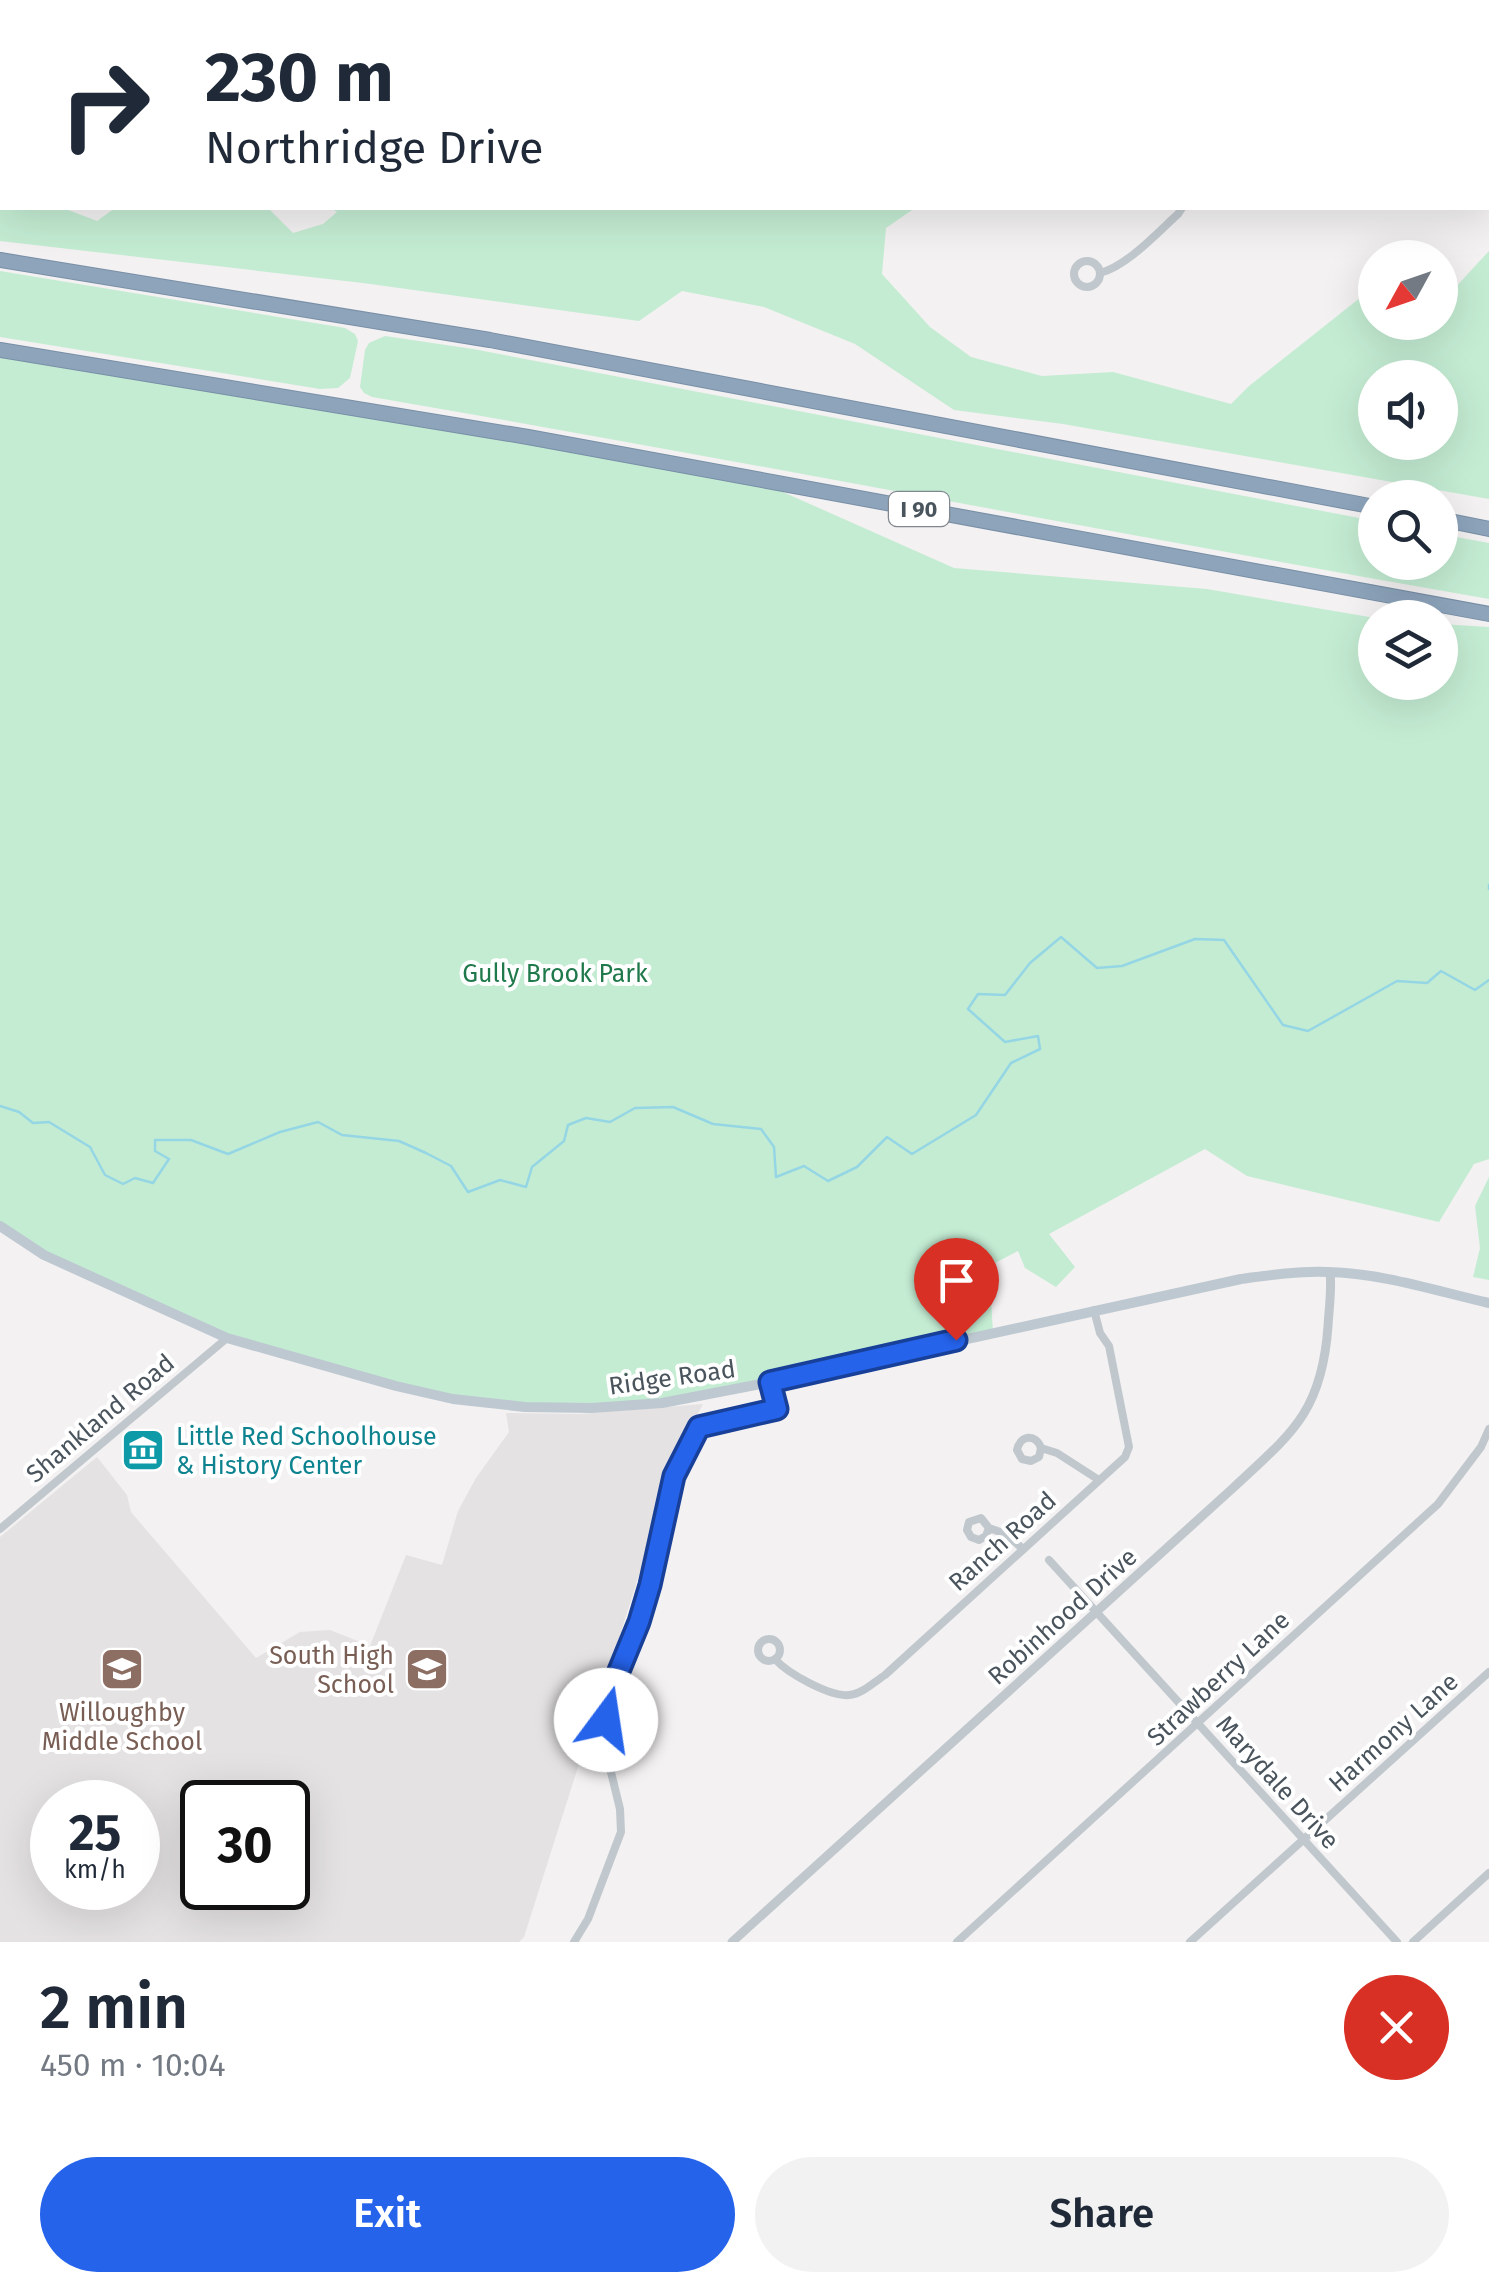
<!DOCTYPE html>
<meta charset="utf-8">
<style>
:root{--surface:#fff;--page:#f2f2f3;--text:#1f2937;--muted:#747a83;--accent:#2563eb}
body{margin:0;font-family:"Fira Sans",sans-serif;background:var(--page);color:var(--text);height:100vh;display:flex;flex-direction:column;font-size:38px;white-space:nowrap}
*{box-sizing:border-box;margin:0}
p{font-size:32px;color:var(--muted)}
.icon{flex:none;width:55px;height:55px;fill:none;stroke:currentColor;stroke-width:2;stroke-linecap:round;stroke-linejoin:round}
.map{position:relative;height:1942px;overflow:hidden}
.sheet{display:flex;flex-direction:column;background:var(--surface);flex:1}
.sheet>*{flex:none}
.top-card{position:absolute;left:0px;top:0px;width:1490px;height:210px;box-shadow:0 10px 40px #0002;background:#fff;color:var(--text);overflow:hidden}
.needle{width:65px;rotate:230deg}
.fabs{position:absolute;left:1358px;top:240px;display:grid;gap:20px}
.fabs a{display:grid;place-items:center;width:100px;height:100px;border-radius:50%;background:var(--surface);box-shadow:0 10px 40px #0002;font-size:50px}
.speed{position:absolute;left:30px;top:1780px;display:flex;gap:20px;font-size:50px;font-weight:700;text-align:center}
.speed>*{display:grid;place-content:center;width:130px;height:130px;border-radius:50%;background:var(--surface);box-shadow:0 10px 40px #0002;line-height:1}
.speed small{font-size:25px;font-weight:400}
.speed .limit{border:5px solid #111;border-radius:15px;background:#fff;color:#111}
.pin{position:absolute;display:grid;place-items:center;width:85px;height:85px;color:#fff;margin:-102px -42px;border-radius:50% 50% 50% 0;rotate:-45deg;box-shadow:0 0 10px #0007}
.pin .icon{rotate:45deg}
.me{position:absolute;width:110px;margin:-55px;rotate:14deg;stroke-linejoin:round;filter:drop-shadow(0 0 8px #0008)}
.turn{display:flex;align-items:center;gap:35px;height:210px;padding:0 40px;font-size:45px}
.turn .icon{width:130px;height:130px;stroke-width:2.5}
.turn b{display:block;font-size:70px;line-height:85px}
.round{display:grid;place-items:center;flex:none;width:105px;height:105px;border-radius:52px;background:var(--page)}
.summary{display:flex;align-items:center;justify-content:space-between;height:170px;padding:0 40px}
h1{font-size:60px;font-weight:600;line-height:75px}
.button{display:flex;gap:20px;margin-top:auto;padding:20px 40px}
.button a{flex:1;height:115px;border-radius:60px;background:var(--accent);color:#fff;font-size:40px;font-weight:600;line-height:115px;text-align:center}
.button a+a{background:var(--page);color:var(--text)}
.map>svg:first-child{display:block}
</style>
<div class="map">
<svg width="1489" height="1942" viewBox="0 0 1489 1942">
<rect width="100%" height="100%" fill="#f3f1f1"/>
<path fill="#e4e2e2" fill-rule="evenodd" d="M703 1404 678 1452 524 1937 519 1942H0V1537L97 1457 127 1495 131 1512 256 1658 300 1632 330 1630 370 1646 406 1555 442 1565 458 1511 476 1478 509 1432 506 1413 580 1414ZM52 1802H138V1888H52ZM202 1802H288V1888H202Z"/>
<g fill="#c4ecd3" fill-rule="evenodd">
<path d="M2 197V208H63L97 221 115 208H268L293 233 323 224 337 212 331 208H657L663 210 665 208H915L886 228 882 274 930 327 971 357 1042 376 1113 372 1231 404 1249 386 1375 286V322H1440V304L1489 251V499L1063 424 954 410 855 344 764 307 682 291 639 321 363 283 0 241V198ZM1375 378H1440V442H1375Z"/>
<polygon points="0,271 345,328 355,334 358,341 350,378 338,388 320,389 0,337"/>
<path d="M385 336 473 349 1375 521V562H1440V534L1489 543V599C1116 534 745 461 372 397L364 393 360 387 365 350 369 343Z"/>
<polygon points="0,350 747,476 954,568 1207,589 1375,618 1375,682 1440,682 1440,624 1489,627 1489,1159 1474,1164 1439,1222 1247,1176 1205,1149 1049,1234 1075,1267 1056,1287 1025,1268 1018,1251 989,1266 993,1332 662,1403 592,1408 453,1399 227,1338 44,1255 0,1226"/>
<polygon points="1489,1177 1489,1280 1473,1277 1480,1248 1475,1206"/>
</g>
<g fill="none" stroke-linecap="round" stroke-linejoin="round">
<g stroke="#95d6e5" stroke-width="2.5">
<polyline points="1489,885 1489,889"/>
<polyline points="0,1106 19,1112 33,1123 49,1122 90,1147 105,1175 123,1184 135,1178 153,1183 169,1159 155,1151 155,1140 191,1140 228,1154 280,1132 318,1122 342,1135 399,1141 426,1153 451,1166 468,1192 500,1180 526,1187 532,1167 564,1141 568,1125 586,1118 610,1122 635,1108 673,1107 713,1124 761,1129 774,1147 776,1177 804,1166 828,1181 857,1167 887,1137 912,1154 976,1115 1011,1063 1040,1049 1038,1036 1005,1042 968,1009 978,994 1005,995 1030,963 1061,937 1097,968 1122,966 1195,939 1224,940 1283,1025 1308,1031 1397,981 1427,983 1441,971 1475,990 1489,980"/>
</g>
<g stroke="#788fa7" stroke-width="16">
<g id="motorway">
<polyline points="0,260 490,340 1375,507"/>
<polyline points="0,350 528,437 1489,614"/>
<polyline points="1440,519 1489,529"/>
</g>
</g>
<g stroke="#c0c8ce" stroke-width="8">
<polyline points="1406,2 1408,0"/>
<circle cx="1087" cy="274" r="13"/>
<path d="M1100 273C1127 266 1157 233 1178 214L1182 208"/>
<path d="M1041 1448 1039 1457 1031 1461 1022 1459 1017 1450C1020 1435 1036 1433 1041 1448L1057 1453 1099 1480"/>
<polyline points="989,1528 986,1536 979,1540 971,1537 967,1530 969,1522 981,1518 989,1528 1006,1534 1023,1549"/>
<polyline points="0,1529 227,1338"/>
<polyline points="1049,1560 1397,1942"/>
<circle cx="769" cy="1650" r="11"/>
<path d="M775 1659C787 1673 830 1697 849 1695 862 1694 874 1682 885 1675L1125 1457 1129 1447 1109 1346 1100 1333 1094 1310"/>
<polyline points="574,1942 588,1919 621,1832 620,1809 608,1760 605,1739 606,1720 614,1683 639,1622 675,1476 699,1427 777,1409 771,1382"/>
<polyline points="957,1942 1438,1504 1481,1447 1489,1429"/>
<polyline points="1190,1942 1489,1672"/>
<polyline points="1413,1942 1489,1873"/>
</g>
<path stroke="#c0c8ce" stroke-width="9" d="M732 1942 1233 1488C1292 1433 1322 1412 1328 1326 1329 1308 1332 1290 1330 1272"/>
<g stroke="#bec8d1" stroke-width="10">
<polyline points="355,2 360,0"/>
<polyline points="0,189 2,188"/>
<path d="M0 1226 44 1255 227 1338 396 1386 453 1399 525 1407 592 1408 662 1403 771 1382 1241 1279C1270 1275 1298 1271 1327 1272 1382 1273 1436 1291 1489 1303"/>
</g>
<use href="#motorway" stroke="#8da4bb" stroke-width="14"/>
</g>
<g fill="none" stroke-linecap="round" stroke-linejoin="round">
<g stroke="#184099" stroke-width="25">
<polyline id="route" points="606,1720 614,1683 639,1622 650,1585 674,1476 699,1427 777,1409 770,1382 956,1340"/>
</g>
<use href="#route" stroke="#2563eb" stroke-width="18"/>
</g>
<defs>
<g id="museum-square" transform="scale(2.25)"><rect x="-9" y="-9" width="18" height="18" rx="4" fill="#0f9aa8" stroke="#fff"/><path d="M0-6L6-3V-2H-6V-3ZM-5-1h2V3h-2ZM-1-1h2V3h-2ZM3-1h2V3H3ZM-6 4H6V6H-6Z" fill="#fff"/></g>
<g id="school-square" transform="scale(2.25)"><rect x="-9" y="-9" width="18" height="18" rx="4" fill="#8d6e63" stroke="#fff"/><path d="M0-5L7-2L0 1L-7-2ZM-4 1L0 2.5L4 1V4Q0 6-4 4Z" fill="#fff"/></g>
</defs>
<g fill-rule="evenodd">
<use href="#museum-square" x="143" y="1450"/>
<use href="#school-square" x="122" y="1669"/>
<use href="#school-square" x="427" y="1669"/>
</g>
<g text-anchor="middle" stroke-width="8" stroke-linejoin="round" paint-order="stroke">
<rect fill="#fff" stroke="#80878e" stroke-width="2.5" x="889" y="492" width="60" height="34" rx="8"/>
<g font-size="22" font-weight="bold" fill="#4a545d">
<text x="919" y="517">I 90</text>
</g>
<g font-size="25" fill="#20794b" stroke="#fff">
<text x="555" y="982">Gully Brook Park</text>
</g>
<g font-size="25" fill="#4a545d" stroke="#fff">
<text transform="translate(672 1377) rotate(-8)" y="9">Ridge Road</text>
<text transform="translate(100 1418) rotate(-40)" y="9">Shankland Road</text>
<text transform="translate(1002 1541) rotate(-42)" y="9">Ranch Road</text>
<text transform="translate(1062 1616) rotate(-42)" y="9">Robinhood Drive</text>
<text transform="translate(1218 1678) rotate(-43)" y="9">Strawberry Lane</text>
<text transform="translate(1393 1732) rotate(-42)" y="9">Harmony Lane</text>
<text transform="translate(1278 1782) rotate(48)" y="9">Marydale Drive</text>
</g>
<g font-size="25" fill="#0d838f" stroke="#fff" text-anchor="start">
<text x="176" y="1445">Little Red Schoolhouse<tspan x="176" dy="29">&amp; History Center</tspan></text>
</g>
<g font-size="25" fill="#785e54" stroke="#fff" text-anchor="end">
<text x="394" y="1664">South High<tspan x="394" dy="29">School</tspan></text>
<text x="122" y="1721" text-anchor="middle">Willoughby<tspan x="122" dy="29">Middle School</tspan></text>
</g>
</g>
</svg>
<div class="fabs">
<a><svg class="needle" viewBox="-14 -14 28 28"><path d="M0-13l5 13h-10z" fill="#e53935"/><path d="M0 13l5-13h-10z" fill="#747a83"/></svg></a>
<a><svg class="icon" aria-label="sound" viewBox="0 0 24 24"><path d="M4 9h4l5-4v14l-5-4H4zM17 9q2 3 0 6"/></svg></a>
<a><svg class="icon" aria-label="search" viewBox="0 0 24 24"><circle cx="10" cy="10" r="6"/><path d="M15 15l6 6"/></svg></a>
<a><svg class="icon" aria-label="layers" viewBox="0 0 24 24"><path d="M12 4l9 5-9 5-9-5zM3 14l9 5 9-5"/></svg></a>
</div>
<div class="speed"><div>25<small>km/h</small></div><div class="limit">30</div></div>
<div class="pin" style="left:956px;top:1340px;background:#d93025"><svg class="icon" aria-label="arrive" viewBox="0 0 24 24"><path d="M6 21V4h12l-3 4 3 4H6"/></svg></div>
<svg class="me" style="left:606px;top:1720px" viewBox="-20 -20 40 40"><circle r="19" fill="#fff"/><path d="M0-13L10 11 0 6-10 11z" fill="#2563eb"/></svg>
<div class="top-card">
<div class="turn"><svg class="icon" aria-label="right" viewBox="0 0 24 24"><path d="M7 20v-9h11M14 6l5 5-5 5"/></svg><div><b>230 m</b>Northridge Drive</div></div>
</div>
</div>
<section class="sheet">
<div class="summary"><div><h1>2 min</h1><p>450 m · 10:04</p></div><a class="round" style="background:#d93025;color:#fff"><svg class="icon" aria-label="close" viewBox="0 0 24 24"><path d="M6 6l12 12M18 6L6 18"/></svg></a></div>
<div class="button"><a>Exit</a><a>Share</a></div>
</section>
